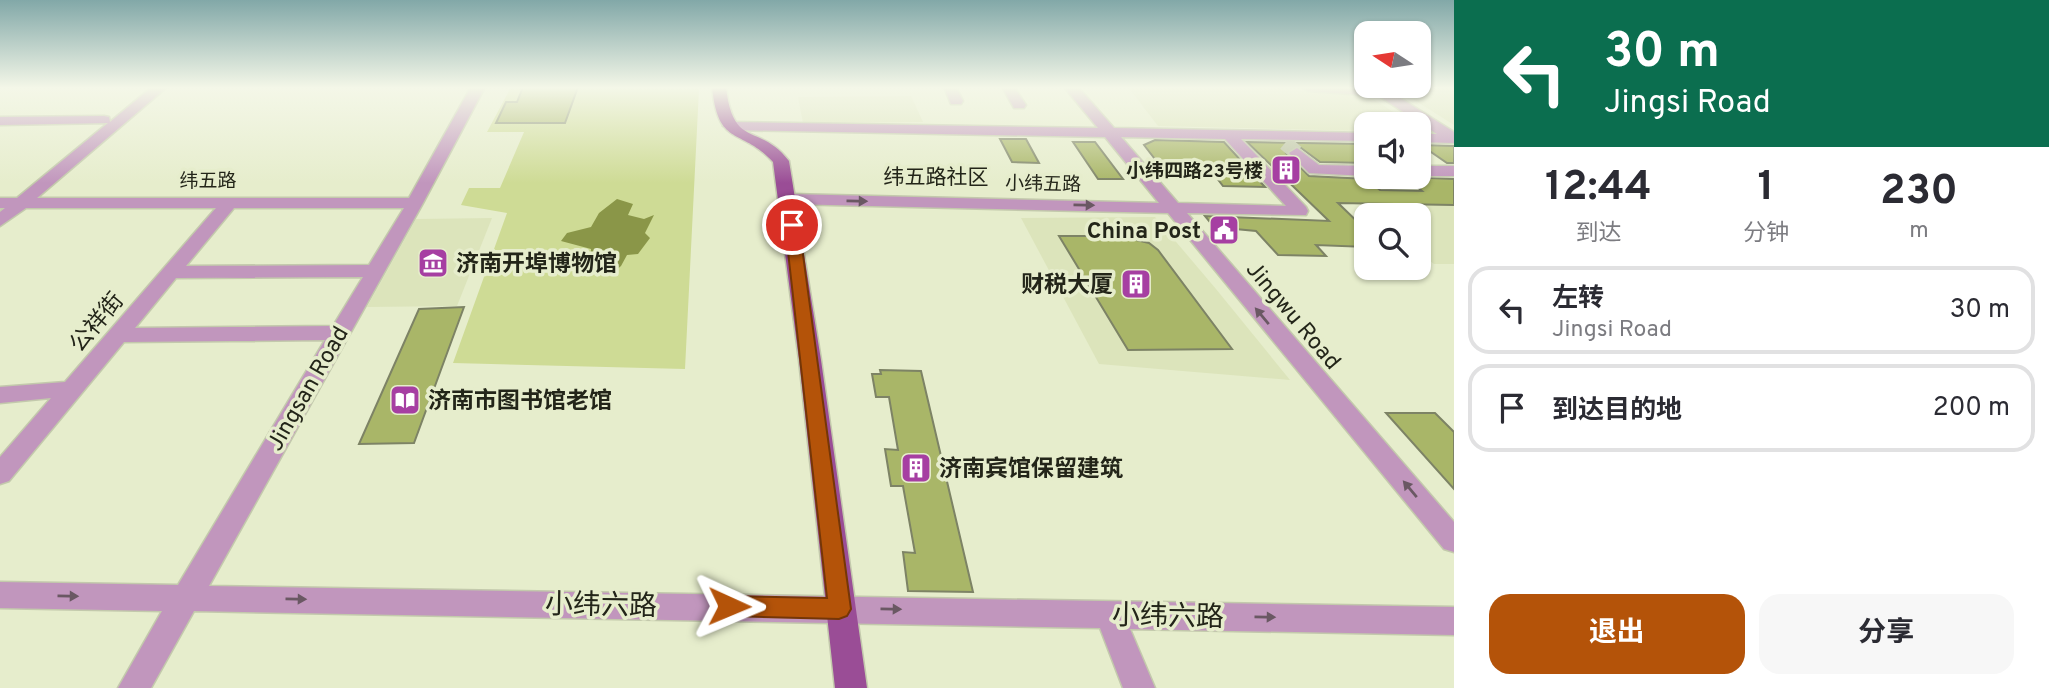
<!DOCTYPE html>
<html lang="zh">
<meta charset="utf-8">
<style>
:root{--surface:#fff;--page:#f7f7f7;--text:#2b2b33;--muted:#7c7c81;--line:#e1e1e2;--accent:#b45309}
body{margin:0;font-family:Overpass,"Noto Sans SC",sans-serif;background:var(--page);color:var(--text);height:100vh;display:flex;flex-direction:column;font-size:26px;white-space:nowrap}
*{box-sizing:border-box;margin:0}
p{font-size:23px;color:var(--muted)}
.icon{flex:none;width:38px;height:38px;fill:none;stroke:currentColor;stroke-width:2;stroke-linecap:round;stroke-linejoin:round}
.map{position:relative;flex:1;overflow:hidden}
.details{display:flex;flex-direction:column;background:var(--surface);width:595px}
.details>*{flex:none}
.hud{background:#0b6e4f;color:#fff;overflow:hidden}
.needle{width:46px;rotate:282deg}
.fabs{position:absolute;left:1354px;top:21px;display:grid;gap:14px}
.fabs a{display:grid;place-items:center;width:77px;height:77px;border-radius:14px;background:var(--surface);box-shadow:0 2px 5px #0004;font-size:35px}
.pin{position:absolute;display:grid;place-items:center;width:60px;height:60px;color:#fff;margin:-30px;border:4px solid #fff;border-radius:50%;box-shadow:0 2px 7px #0007}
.me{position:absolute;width:77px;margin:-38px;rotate:91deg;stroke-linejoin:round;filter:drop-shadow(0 0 5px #0008)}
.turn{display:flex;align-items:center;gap:24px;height:147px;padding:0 35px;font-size:32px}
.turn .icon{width:91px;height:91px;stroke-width:2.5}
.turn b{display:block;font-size:49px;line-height:60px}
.eta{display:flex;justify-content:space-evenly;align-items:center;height:119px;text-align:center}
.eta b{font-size:42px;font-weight:700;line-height:49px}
.button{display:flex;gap:14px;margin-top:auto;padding:14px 35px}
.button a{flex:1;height:80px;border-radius:21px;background:var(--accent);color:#fff;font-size:28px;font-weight:700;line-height:80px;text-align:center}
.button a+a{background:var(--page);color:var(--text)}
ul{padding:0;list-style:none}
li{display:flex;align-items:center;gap:21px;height:88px;margin:0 14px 10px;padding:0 21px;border:4px solid var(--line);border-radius:21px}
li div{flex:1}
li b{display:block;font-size:26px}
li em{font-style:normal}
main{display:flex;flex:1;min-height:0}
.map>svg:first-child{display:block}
</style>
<main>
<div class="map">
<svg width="1454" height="688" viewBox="0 0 1454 688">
<rect width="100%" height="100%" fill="#e6edcc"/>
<g fill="#dce4bb">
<polygon points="1128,87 1247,87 1367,95 1412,124 1367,124 1367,131 1158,126"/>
<polygon points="1394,87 1454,87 1454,125"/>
<polygon points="911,96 923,122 803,123 798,97"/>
<polygon points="1365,203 1454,205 1454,264 1434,264 1419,252 1419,215 1378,215"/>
<polygon points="1155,217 1216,289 1290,380 1099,364 1021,218"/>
<polygon points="492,218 457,306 367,307 416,219"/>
</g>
<polygon fill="#cedb95" points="511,87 699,89 685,369 453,363 507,213 461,205 469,188 500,188 524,132 487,132"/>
<polygon fill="#8a9648" points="617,199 633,204 628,215 644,219 654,215 645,233 650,238 638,254 627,255 621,266 610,275 590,266 591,249 561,241 567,233 591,227 599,213"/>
<g fill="#a9b668" stroke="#7d8365" stroke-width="2">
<polygon points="523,87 578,87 565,123 496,123 506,102 517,102"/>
<polygon points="1000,139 1026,139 1039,163 1012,162"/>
<polygon points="1155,140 1224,142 1265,187 1223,186 1206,164 1158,163 1144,145"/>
<polygon points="1073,142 1095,142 1123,179 1098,179"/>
<polygon points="1247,142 1367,144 1367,163 1320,162 1297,145 1286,153 1309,176 1367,179 1380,190 1422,191 1406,177 1454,179 1454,205 1338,203 1367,231 1367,247 1316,245 1326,256 1278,255 1256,231 1214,227 1205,216 1329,221"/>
<polygon points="1421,145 1454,146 1454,163 1447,163"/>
<polygon points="1059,236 1119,236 1149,243 1158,250 1232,349 1128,350"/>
<polygon points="464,307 414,443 359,444 419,309"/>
<polygon points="880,370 921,371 973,592 908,591 903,552 915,553 903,486 891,486 885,449 898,450 889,397 876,397 872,374 881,374"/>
<polygon points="1386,413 1435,413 1454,432 1454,489"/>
</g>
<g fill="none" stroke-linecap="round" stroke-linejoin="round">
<polyline stroke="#bfc5a8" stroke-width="15" stroke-dasharray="15 7" stroke-linecap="butt" points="1285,143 1297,153"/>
<g stroke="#c3c9ac" stroke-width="3">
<g id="minor">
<path d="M152 87H167L37 198H409L471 87H485L423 203 209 586 1454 607V635L1130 629 1155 688H1123L1100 628 194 611 151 688H118L162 611 0 608V582L178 585 325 340 124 342 9 481 0 484V457L51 398 0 403V387L65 382 216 208H26L0 226V212L5 208H0V198H17L108 123 0 125V117L104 116 109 117 110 122ZM234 208H404L369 265 186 266ZM363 277 333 326 135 328 176 278Z"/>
<polygon points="944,87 956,87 963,101 961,104 951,104"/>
<polygon points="1002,87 1014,87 1026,105 1024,108 1014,108"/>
<path d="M1064 87H1078L1114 128 1367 133V141L1241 139 1306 207 1308 211 1306 215 1187 213 1454 522V552L1444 549 1168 213 789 204 781 199 789 194 1159 203 1105 137 730 130 723 126 730 122 1098 128ZM1121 137 1225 139 1286 206 1178 203Z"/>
<polygon points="1301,87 1383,87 1454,132 1454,143 1419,142 1419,134 1437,134 1379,96 1308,91"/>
<polygon points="1297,148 1319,165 1367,166 1367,176 1309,173 1289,153"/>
<rect x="1419" y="166" width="35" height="10"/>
</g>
</g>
<g stroke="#c3c9ac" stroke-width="3">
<path id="major" d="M712 87H726C733 150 759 122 789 161L821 360 867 688H835L799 360 773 162C741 127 718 148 712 87Z"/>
</g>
<use href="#minor" fill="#c196bd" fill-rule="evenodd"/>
<use href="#major" fill="#9a4d96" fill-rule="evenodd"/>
</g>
<defs><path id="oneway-solid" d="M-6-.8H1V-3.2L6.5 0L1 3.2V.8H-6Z" transform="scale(1.75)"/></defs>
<g fill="#6a5863">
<use href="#oneway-solid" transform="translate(857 201) rotate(1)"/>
<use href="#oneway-solid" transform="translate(1084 205) rotate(1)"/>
<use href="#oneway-solid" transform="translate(1262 316) rotate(-130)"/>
<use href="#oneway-solid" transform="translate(1410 489) rotate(-130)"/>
<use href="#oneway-solid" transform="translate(68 596) rotate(1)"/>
<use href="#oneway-solid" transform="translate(296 599) rotate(1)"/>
<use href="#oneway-solid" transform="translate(891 609) rotate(1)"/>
<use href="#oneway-solid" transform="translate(1265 617) rotate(1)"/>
</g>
<linearGradient id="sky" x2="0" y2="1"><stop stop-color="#82a8a8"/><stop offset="0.48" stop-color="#f4f7e8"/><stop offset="1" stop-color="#f4f7e8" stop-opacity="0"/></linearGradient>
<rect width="1454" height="183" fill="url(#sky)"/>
<polygon fill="#b45309" stroke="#753606" stroke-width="2" points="792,221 799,225 851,609 847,616 839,619 729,616 721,613 718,606 721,599 729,596 827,598 785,225"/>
<defs>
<g id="building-square" transform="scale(1.575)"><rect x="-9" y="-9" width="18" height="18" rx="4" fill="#a63fa2" stroke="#e6edcc"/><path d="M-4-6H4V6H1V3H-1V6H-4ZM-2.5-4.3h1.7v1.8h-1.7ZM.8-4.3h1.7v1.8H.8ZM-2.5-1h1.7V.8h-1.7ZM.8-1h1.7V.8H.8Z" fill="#fff"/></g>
<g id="civic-square" transform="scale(1.575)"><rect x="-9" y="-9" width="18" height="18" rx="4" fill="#a63fa2" stroke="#e6edcc"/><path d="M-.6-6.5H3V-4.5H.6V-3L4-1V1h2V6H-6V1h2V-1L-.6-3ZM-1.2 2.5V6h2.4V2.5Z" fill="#fff"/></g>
<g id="museum-square" transform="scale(1.575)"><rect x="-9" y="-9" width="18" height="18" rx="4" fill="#a63fa2" stroke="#e6edcc"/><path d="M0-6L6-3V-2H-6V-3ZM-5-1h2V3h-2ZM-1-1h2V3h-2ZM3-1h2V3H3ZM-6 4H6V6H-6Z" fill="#fff"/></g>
<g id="library-square" transform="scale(1.575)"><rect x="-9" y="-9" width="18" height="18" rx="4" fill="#a63fa2" stroke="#e6edcc"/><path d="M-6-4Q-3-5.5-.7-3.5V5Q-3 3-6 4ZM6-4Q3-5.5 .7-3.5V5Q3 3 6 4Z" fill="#fff"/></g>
</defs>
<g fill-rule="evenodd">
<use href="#building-square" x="1286" y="170"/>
<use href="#civic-square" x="1224" y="230"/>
<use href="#museum-square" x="433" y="263"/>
<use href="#building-square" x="1136" y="284"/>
<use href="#library-square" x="405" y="400"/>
<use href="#building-square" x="916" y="468"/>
</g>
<g text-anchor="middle" stroke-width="7" stroke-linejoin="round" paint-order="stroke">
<g font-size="19" font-weight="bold" fill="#232519" stroke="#e6edcc" text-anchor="end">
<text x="1263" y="177">小纬四路23号楼</text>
</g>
<g font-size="19" fill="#232519" stroke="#e6edcc">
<text x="208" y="187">纬五路</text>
<text transform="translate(1043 183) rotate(1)" y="7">小纬五路</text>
</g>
<g font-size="21" fill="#232519" stroke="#e6edcc">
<text x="936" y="184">纬五路社区</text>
</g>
<g font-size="23" font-weight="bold" fill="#232519" stroke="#e6edcc" text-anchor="start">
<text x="1201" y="238" text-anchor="end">China Post</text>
<text x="456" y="271">济南开埠博物馆</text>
<text x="1113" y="292" text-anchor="end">财税大厦</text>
<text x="428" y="408">济南市图书馆老馆</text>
<text x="939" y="476">济南宾馆保留建筑</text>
</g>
<g font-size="23" fill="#232519" stroke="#e6edcc">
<text transform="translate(1294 315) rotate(50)" y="8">Jingwu Road</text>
<text transform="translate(96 322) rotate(-50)" y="8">公祥街</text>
<text transform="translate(307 388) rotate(-60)" y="8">Jingsan Road</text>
</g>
<g font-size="28" fill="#232519" stroke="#e6edcc">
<text transform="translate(601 604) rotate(1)" y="10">小纬六路</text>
<text transform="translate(1168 615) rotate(1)" y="10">小纬六路</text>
</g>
</g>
</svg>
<div class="fabs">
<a><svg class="needle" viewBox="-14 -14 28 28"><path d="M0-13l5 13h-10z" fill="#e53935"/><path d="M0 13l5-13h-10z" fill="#7c7c81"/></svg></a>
<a><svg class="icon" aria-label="sound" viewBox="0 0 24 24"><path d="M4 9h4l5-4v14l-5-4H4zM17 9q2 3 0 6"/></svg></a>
<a><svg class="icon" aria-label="search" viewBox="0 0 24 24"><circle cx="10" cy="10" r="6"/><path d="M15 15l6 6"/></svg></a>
</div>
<div class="pin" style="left:792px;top:225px;background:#d93025"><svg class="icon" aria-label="arrive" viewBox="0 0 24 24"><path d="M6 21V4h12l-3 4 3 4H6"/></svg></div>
<svg class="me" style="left:729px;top:606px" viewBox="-20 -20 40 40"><path d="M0-17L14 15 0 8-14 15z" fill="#b45309" stroke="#fff" stroke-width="4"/></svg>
</div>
<section class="details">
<div class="hud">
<div class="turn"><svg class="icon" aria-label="left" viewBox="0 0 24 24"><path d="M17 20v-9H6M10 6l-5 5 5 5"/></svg><div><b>30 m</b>Jingsi Road</div></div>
</div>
<div class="eta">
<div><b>12:44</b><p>到达</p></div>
<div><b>1</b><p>分钟</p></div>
<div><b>230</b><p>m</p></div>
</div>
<ul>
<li><svg class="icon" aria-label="left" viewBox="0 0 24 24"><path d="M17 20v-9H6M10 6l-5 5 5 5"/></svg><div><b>左转</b><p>Jingsi Road</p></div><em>30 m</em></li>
<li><svg class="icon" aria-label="arrive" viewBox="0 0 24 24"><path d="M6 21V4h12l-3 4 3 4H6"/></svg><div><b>到达目的地</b></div><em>200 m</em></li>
</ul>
<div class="button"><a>退出</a><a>分享</a></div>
</section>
</main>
